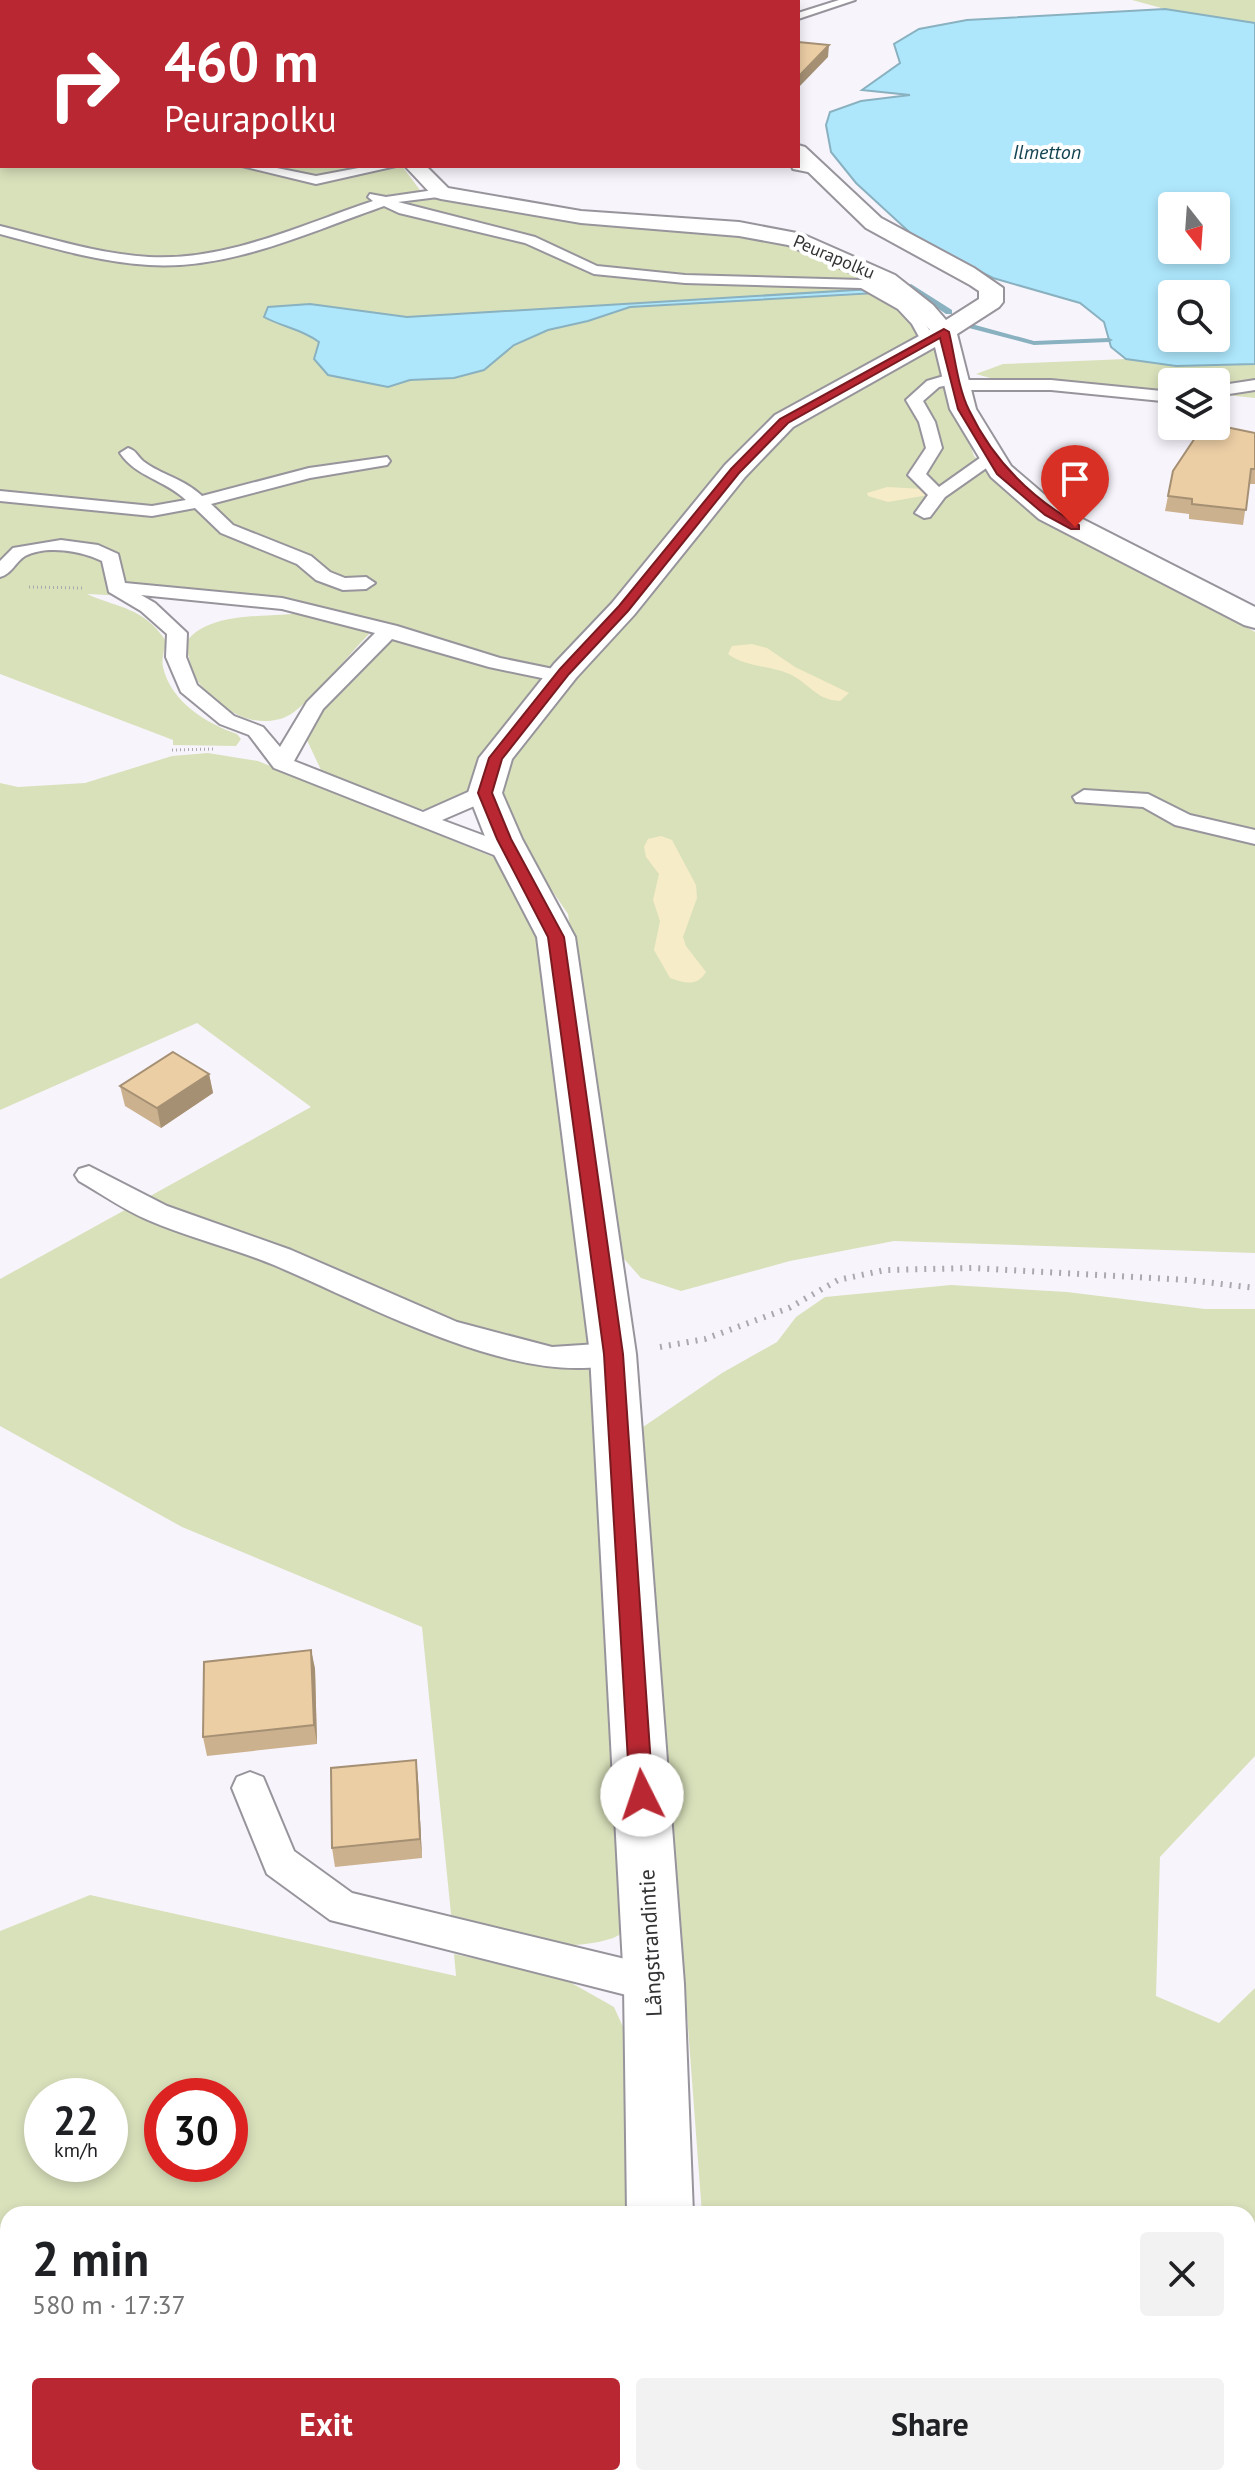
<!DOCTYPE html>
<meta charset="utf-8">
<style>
:root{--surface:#fff;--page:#f2f2f2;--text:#202124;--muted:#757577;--accent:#b92832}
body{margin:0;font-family:"PT Sans",sans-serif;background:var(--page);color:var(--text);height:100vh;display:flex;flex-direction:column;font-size:30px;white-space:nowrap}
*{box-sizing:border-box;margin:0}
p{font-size:26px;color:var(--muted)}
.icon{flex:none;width:44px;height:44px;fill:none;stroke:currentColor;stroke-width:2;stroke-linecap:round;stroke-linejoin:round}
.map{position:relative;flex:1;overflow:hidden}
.side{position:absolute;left:0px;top:2206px;width:1256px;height:280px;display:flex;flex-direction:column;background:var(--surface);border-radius:24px 24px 0 0;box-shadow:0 4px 12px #0003}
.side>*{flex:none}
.hud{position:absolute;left:0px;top:0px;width:800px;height:168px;box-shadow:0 4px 12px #0003;background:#b92832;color:#fff;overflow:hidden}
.needle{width:52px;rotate:163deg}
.tools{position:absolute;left:1158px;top:192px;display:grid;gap:16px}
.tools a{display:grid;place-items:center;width:72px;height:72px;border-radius:8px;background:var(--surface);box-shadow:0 4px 12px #0003;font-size:40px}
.speed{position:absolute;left:24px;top:2078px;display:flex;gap:16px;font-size:40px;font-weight:700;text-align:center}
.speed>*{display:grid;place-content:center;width:104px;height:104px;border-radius:50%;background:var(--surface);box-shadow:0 4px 12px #0003;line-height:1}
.speed small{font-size:20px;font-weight:400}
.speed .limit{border:12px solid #d22;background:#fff;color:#111}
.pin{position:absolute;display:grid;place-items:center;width:68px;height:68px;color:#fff;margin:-82px -34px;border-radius:50% 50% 50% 0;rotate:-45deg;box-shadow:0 0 8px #0007}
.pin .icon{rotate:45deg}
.me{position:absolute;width:88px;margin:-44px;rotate:356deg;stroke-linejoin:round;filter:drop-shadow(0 0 6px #0008)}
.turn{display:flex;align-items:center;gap:28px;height:168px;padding:0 32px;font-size:36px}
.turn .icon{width:104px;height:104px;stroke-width:2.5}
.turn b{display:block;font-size:56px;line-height:68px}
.round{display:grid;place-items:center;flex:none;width:84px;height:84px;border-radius:8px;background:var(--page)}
.summary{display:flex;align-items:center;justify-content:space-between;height:136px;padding:0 32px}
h1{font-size:48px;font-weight:700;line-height:60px}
.cta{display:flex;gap:16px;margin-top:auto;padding:16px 32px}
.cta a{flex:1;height:92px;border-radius:8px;background:var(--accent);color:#fff;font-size:32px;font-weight:700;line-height:92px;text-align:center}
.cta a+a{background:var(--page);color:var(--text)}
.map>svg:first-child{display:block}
</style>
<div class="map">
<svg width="1255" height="2486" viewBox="0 0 1255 2486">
<rect width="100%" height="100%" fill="#f8f4fc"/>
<g fill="#d9e1bb" fill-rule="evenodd">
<path d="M0 0H500L502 2H2V166H402L420 190 432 197 629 227 726 233 785 243 855 273 900 296 932 328 974 456 1001 483 1255 632V1253L894 1241 790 1261 681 1291 641 1278 617 1251 568 914 506 823 467 796 448 806 411 811 332 781 321 770 305 736 317 715 386 640 395 638 371 632C348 655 319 693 294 712 274 727 243 722 225 707 196 685 192 678 186 642 211 609 270 619 306 612L220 601 87 594C121 609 143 607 166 641 165 649 161 659 163 667 171 702 206 723 237 734L241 739 236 746 173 745V740L0 674Z"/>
<polygon points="1132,0 1255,0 1255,23 1165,9"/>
<polygon points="1126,359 1176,366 1255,364 1255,398 1216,394 1216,382 1172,382 1172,390 1001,381 976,374 1003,364"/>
<path d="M208 753 258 761 503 861 538 934 602 1350 636 1923C628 1928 619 1937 610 1939 559 1955 501 1935 452 1924L422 1627 182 1527 0 1426V1279L311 1107 197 1023 0 1110V783L18 787 85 783 172 756Z"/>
<polygon points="951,1285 1067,1292 1205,1309 1255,1309 1255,1756 1160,1857 1156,1996 1219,2023 1255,1988 1255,2486 722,2486 722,2478 1248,2478 1248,2214 702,2214 643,1427 722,1373 777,1342 796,1317 825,1297"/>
<path d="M90 1895 456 1976 454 1954 561 1977 614 2007 642 2069 651 2214H8V2478H334L322 2486H0V1931ZM42 2096H110V2164H42ZM162 2096H230V2164H162Z"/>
</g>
<g fill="#f6ecc7">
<polygon points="887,487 924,489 928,495 888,502 868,496 867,493"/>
<path d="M752 644 767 648 795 667 849 693 840 701C815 700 809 682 787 673 767 665 745 667 728 654L732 646Z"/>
<path d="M661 836 672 840 696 885 697 898 683 937 686 946 706 972C697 987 685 983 670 978L654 950 660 921 653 900 659 874 646 857 644 847 648 839Z"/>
</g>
<g fill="#aee7fc" stroke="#89b1c0" stroke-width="2" fill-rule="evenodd">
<path d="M1165 9 1255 23V364L1176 366 1126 359 1111 347 1104 322 1080 303 993 278 919 241 856 183 831 152 826 125 830 112 861 101 910 95 862 90 900 63 894 44 919 29 967 20ZM1172 206H1216V250H1172ZM1172 294H1216V338H1172Z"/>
<path d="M872 289 877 293 630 307 588 321 548 330 514 345 484 370 454 378 410 380 388 387 328 375 314 359 319 342C302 329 282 327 264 317L268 307 310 304 407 317Z"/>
</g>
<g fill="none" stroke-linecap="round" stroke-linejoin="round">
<g fill="#89b1c0" fill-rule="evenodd">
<polygon points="911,284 952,310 952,314 946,314 908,288 907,286"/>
<polygon points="968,323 1034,341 1109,338 1113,340 1109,342 1034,345 965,327 964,325"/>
</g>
<g stroke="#98949c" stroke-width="4">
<g id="lane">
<polygon points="506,0 520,0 521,2 507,2"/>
<polygon points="839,0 855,0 798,19 798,13"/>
<polygon points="798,162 823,167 825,170 818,174 793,169 792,166 798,166"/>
<polygon points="242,166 267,166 316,176 369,166 396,166 316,184"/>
<path d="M441 189 448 193 446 196 398 202 535 237 597 266 685 275 898 281V287L886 288 917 310 936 341 933 344H923L912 324 898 309 861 288 685 283 594 274 525 243 399 213 384 206C309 232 231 270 149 265 98 262 49 247 0 234V226C49 238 99 254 149 257 227 261 301 225 373 201L368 197 370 194 386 197Z"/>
<polygon points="954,373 960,375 960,380 1051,380 1172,392 1172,402 1051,390 956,390 948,385 939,387 923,401 935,422 942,448 926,474 939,487 987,453 993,452 1002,457 945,497 930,517 924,518 915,513 928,495 908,475 926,448 919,422 906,400 927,381"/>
<polygon points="1255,380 1255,390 1216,396 1216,386"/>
<path d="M128 448C137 451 136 455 143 461 161 475 183 478 202 496L309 468 387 457 390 461 387 465 310 478 211 504 233 525 311 556 330 572 345 578 366 577 375 583 366 589 343 590 316 580 297 564 221 533 195 508 152 516 0 501V491L152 506 186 500C165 480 136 477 120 453Z"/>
<path d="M61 540 98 545 118 554 125 583 282 598 397 626 500 658 568 672 571 676 561 682 489 667 392 639 323 709 294 761 423 812 477 788H493L496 793 493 798 442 820 520 849 523 854 520 859H504L274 768 249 735 220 724 181 692 166 657 167 634 141 611 109 592 102 561C81 551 47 545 25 556 15 562 12 574 0 577V561L13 548ZM141 595 282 609 375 633 307 702 280 747 263 727 234 716 197 685 186 657 187 633 155 603Z"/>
<polygon points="1084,790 1148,794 1190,815 1255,830 1255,844 1175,825 1143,807 1076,802 1073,797"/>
<path d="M89 1166 167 1206 291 1250 457 1322 552 1347 613 1343 623 1346 628 1354 623 1362C523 1392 367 1304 274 1265 233 1248 189 1238 148 1220 124 1210 102 1194 79 1181L75 1175 79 1169Z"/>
<polygon points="250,1772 263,1777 294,1851 352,1893 654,1966 668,1971 673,1984 668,1997 654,2002 330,1920 267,1874 232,1788 237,1777"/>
</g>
</g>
<g stroke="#98949c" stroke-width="4">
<g id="street">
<polygon points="798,145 805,147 881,218 974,268 1003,288 1003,302 999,307 957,334 976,409 1011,466 1059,507 1255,607 1255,628 1244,625 1039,519 991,477 950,409 935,347 793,427 745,477 634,615 576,678 512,759 502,793 522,839 575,937 636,1354 684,1984 693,2214 627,2214 624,1984 590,1354 537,937 486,839 468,793 479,758 554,664 612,603 725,465 775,415 930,330 917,315 879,285 788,245 739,236 581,223 441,199 434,197 405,166 426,166 448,188 581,211 739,222 802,234 895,275 933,305 946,320 979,299 979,291 970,285 866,228 798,162"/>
<rect x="641" y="2478" width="72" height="8"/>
</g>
</g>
<g stroke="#aba8ae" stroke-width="3" stroke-dasharray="1 3" stroke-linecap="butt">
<polyline points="29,587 83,588"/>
<polyline points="172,750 214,749"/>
</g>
<polyline stroke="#aba8ae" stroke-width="6" stroke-dasharray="2 7" stroke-linecap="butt" points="660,1347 705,1339 789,1308 838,1280 885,1270 972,1268 1188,1280 1255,1288"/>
<use href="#lane" fill="#fff" fill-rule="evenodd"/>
<use href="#street" fill="#fff" fill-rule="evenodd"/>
</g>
<g fill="#cbb18e">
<polygon points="1255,433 1255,484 1249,484 1243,525 1189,519 1189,514 1165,511 1173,471"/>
<polygon points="209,1074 213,1093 161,1128 125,1106 120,1086"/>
<polygon points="311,1650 315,1669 317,1744 207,1756 203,1737"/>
<polygon points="416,1760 418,1779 422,1858 335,1867 332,1848"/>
</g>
<g fill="#a59074">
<polygon points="829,45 828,57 798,88 798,77"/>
<polygon points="209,1074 213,1093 161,1128 157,1108"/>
<polygon points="311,1650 315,1669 317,1744 314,1725"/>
<polygon points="416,1760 418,1779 422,1858 420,1839"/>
</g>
<g fill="#eccea5" stroke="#a59074" stroke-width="2">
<polygon points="798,42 829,45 798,77"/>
<polygon points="1216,425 1255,433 1255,469 1251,469 1246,510 1192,504 1192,499 1168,496 1173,471 1203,426 1216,426"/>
<polygon points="173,1052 209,1074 157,1108 120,1086"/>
<polygon points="311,1650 314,1725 203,1737 204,1662"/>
<polygon points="416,1760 420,1839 332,1848 331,1768"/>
</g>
<path fill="#b92832" stroke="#781a20" stroke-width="2" d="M944 329 949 332C955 357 958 388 969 410 993 460 1031 498 1079 525V529H1071L1045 515 997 474 958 409 940 338 788 423 739 473 628 611 569 674 502 759 492 793 511 839 564 937 623 1354 653 1795 650 1803 642 1806 634 1803 630 1795 604 1354 548 937 497 839 478 793 489 758 560 669 619 606 731 469 780 419Z"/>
<g text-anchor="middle" stroke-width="8" stroke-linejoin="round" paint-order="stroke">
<g font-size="18" fill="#343235" stroke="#fff">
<text transform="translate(834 257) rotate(23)" y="6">Peurapolku</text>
</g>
<g font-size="20" font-style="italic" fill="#144453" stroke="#fff">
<text x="1047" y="159">Ilmetton</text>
</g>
<g font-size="22" fill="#343235" stroke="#fff">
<text transform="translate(650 1943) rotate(-93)" y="8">Långstrandintie</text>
</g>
</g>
</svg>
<div class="tools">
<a><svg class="needle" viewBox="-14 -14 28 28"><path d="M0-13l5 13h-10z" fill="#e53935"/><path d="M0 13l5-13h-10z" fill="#757577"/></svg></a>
<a><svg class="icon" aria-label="search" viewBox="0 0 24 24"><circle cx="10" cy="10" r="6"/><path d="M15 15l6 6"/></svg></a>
<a><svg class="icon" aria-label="layers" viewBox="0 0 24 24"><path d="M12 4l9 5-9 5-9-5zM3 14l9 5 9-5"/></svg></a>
</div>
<div class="speed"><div>22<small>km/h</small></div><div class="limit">30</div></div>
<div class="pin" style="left:1075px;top:527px;background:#d93025"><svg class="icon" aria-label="arrive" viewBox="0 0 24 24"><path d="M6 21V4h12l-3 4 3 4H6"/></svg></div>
<svg class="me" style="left:642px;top:1795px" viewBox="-20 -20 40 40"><circle r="19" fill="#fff"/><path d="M0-13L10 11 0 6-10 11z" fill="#b92832"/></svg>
<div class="hud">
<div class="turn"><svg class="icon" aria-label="right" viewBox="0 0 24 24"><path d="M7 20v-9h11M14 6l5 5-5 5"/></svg><div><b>460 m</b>Peurapolku</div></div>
</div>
<section class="side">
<div class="summary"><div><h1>2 min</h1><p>580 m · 17:37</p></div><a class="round"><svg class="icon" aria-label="close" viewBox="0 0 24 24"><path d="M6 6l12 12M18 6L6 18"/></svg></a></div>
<div class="cta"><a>Exit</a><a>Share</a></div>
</section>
</div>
